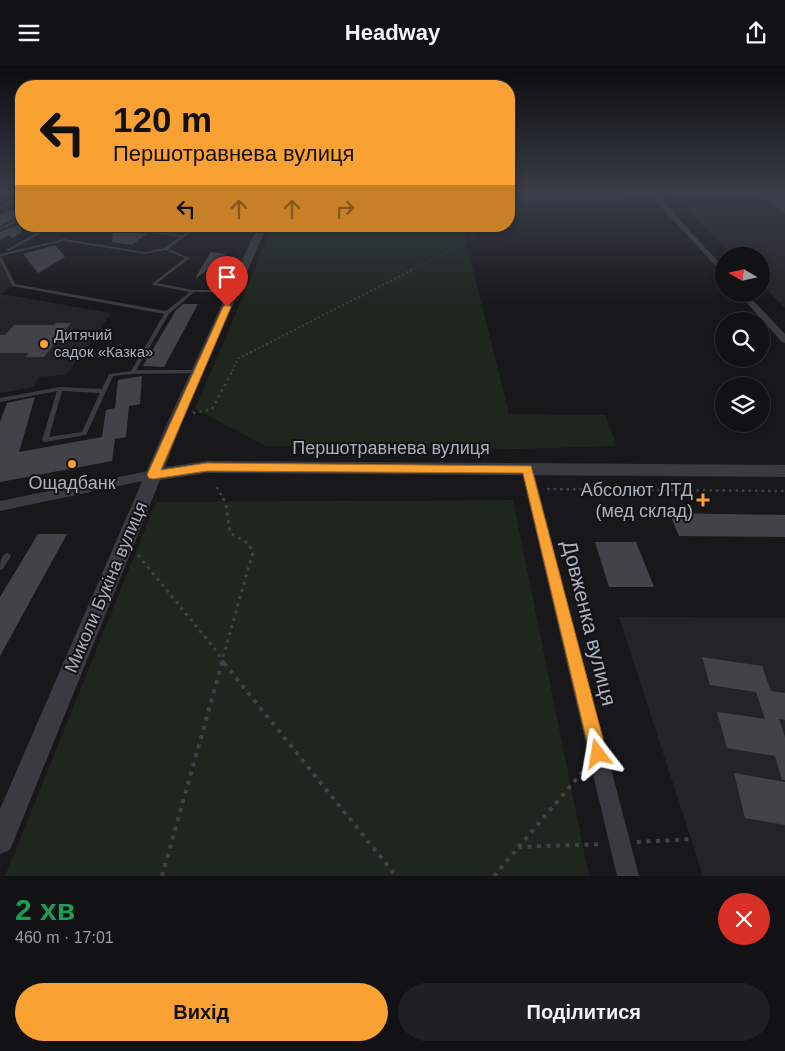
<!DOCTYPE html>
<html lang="uk">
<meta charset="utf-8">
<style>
:root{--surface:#121214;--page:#1f2022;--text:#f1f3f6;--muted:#9c9ea0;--line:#313234;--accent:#f9a132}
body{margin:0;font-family:Helvetica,sans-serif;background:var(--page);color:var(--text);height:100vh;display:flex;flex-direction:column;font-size:19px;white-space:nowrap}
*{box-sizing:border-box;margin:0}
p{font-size:16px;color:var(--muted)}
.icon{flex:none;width:28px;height:28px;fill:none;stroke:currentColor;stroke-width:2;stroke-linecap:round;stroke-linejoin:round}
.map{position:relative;height:811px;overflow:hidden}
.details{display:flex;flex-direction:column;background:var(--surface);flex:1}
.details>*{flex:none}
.hud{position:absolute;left:15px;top:15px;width:500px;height:152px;border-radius:20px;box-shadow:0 2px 8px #0003,0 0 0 1px var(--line);background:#f9a132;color:#111;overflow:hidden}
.needle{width:32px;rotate:279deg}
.buttons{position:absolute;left:715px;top:182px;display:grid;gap:10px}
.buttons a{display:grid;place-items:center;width:55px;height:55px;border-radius:50%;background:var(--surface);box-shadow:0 2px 8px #0003,0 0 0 1px var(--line);font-size:25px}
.pin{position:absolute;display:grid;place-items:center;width:42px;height:42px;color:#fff;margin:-51px -21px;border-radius:50% 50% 50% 0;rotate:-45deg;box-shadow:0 0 5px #0007}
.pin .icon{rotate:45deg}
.me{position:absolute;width:55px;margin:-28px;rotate:346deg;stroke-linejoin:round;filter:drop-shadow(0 0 4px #0008)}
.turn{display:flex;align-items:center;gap:18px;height:105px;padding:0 15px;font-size:22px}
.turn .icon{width:65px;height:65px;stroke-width:2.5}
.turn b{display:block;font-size:35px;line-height:42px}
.lanes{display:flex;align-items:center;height:48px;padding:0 15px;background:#0003;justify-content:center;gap:25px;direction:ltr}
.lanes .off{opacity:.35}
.round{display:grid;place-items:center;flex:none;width:52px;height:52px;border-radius:26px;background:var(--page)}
.headline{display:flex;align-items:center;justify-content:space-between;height:85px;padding:0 15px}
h1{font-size:30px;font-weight:700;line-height:38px;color:#1e9e55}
.cta{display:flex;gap:10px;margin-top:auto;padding:10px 15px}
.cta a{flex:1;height:58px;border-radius:30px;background:var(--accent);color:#111;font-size:20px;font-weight:700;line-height:58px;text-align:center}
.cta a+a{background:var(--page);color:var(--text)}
header{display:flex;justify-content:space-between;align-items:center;height:65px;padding:0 15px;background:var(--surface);font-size:22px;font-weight:700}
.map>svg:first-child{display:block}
</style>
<header><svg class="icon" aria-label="menu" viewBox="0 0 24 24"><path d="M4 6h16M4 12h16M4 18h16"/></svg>Headway<svg class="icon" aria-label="share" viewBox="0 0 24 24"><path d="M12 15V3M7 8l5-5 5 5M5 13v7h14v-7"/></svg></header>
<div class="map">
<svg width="785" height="811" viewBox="0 0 785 811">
<rect width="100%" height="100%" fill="#18181a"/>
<g fill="#242428">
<polygon points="509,127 640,127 649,138 509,140"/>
<polygon points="670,127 785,127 785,243 761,219 761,191 733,191"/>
<polygon points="0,196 11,221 2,229 111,248 66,310 38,312 34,322 0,328"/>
<polygon points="619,552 785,553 785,811 703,811"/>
</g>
<g fill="#1e261e">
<polygon points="273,161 462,161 509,349 605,350 617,381 518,384 266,381 195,344"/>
<polygon points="513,435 589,811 5,811 156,437"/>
</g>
<g fill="#424348">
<polygon points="757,127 785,127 785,148"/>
<polygon points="21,141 21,153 13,154 0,161 0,149"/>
<polygon points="21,159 21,168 12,173 9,170 0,175 0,167"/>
<polygon points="113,161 129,161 130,167 147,169 131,180 112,177"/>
<polygon points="55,180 65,192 38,208 23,189"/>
<polygon points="211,187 226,189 197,213 196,212"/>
<polygon points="183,239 198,239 164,302 143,301 176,245"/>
<polygon points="56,258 71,258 44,292 25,292 29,288 0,288 0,270 5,270 14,260 54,260"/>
<polygon points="142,311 140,339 129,341 126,372 115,374 112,396 0,417 0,357 7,338 35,332 19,387 102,372 106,345 115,343 118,315"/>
<polygon points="669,448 785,450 785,472 679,471"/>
<polygon points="38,469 67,469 0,591 0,532"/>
<polygon points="595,477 636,477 654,522 609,522"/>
<polygon points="702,592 762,601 771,626 785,628 785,655 779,654 785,672 785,715 782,715 775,691 727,683 717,647 765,654 756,627 710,620"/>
<polygon points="734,708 785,717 785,760 745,753"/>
</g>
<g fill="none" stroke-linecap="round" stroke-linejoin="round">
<g stroke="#3f4247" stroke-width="1" stroke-dasharray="1 2" stroke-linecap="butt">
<polyline points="630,139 649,139"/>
<polyline points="410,206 474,173 471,161"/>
</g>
<polyline stroke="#3f4247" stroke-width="2" stroke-dasharray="2 2.5" stroke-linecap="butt" points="232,306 239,293 412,205"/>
<g stroke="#3f4247" stroke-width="2.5" stroke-dasharray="2.5 4" stroke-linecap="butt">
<polyline points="193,348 212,344 233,305"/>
<polyline points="217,422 223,434"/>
<polyline points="547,424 785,426"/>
</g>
<g stroke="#3f4247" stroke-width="3" stroke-dasharray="3 4.5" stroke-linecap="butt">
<polyline points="138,490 214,583 225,599"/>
<polyline points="221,599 253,487 248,478 230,468 226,440 223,433"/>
</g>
<g stroke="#3f4247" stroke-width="4" stroke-dasharray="4 5.5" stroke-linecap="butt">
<polyline points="224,598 396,811"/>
<polyline points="637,777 691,774"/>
<polyline points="518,782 602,779"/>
<polyline points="162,811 222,598"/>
<polyline points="494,811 584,705"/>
</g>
<g fill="#393b40" fill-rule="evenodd">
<polygon points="618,127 621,127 625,134 509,135 509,133 622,132"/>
<polygon points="21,132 21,134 0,144 0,142"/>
<polygon points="21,155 21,157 16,158 0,165 0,163 14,156"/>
<polygon points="49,161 54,161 9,186 6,185"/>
<path d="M132 161H137L134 163 182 170 194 161H199L168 184 190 193 157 218 193 225H234L236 226 234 227H194L169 249 136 305H197L199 306V308L133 309 113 311 86 370 45 377 43 376 42 375 57 326 0 337V333L60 322 102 324 109 309 131 306 164 249 12 221 0 196V189L64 174 145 187 164 183 180 172 130 165V163ZM64 176 145 189 165 185 185 193 152 219 154 220 190 227 166 246 15 219 1 191ZM62 326 100 328 82 367 49 372Z"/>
<path d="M7 488 10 489 11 491 3 504 0 505C0 498 0 491 7 488Z"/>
</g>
<g fill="#393b40" fill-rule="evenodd">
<polygon points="647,127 654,127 724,203 724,210"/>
<polygon points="739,229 747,229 785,269 785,278 782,277"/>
<polygon points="527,399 531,401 533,404 639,811 617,811 521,404 523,401"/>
<polygon points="153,405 157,407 159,410 157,413 0,446 0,436"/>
</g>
<polygon fill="#393b40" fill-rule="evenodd" points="258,161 267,161 184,352 165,402 207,396 785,400 785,412 207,408 160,415 10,785 0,789 0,744 170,352"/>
</g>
<linearGradient id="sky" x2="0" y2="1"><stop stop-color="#0d0d0e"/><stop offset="0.53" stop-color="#373d49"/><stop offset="1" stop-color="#373d49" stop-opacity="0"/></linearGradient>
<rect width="785" height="241" fill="url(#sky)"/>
<polygon fill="#f9a132" stroke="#a26920" points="227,239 231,242 161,405 207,398 531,401 607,689 604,695 598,697 592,695 590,689 523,408 207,406 153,414 149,413 147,410 223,242"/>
<g fill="#f9a132" stroke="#131316" stroke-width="2">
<circle cx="44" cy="279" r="5"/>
<circle cx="72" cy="399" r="5"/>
<path d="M700.5 427.5h5v5h5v5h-5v5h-5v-5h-5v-5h5z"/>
</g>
<g text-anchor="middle" stroke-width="4" stroke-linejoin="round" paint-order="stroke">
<g font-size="15" fill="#aab1bb" stroke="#131316" text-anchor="start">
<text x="54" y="275">Дитячий<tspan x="54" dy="17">садок «Казка»</tspan></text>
</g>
<g font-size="18" fill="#aab1bb" stroke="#131316">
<text x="391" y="389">Першотравнева вулиця</text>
<text transform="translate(106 522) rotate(-67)" y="6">Миколи Букіна вулиця</text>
</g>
<g font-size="18" fill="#aab1bb" stroke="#131316">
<text x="72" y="424">Ощадбанк</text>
<text x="693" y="431" text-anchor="end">Абсолют ЛТД<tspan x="693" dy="21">(мед склад)</tspan></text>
</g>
<g font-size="21" fill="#aab1bb" stroke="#131316">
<text transform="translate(589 558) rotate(76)" y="7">Довженка вулиця</text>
</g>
</g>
</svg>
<div class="buttons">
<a><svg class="needle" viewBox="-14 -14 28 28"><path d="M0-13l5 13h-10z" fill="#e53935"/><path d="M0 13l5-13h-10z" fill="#9c9ea0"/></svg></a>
<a><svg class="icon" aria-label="search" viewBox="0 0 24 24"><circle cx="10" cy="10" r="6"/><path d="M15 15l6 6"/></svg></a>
<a><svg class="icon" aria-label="layers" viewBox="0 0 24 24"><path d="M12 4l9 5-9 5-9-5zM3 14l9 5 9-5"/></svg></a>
</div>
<div class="pin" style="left:227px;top:242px;background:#d93025"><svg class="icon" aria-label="arrive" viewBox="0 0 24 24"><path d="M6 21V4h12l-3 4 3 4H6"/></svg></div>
<svg class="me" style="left:598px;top:689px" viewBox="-20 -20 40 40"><path d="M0-17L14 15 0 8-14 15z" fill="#f9a132" stroke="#fff" stroke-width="4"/></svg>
<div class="hud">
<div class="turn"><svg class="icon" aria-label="left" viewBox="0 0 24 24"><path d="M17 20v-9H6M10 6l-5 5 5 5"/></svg><div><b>120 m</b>Першотравнева вулиця</div></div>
<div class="lanes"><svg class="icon" aria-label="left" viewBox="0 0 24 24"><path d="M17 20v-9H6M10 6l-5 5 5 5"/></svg><svg class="icon off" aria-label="ahead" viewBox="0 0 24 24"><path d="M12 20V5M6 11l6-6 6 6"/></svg><svg class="icon off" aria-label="ahead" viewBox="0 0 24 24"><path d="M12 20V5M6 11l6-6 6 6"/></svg><svg class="icon off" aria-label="right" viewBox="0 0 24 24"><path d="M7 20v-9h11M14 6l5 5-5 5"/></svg></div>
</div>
</div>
<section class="details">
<div class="headline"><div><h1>2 хв</h1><p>460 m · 17:01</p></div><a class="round" style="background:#d93025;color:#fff"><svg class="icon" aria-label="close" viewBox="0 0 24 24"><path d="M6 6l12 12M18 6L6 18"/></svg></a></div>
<div class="cta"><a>Вихід</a><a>Поділитися</a></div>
</section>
